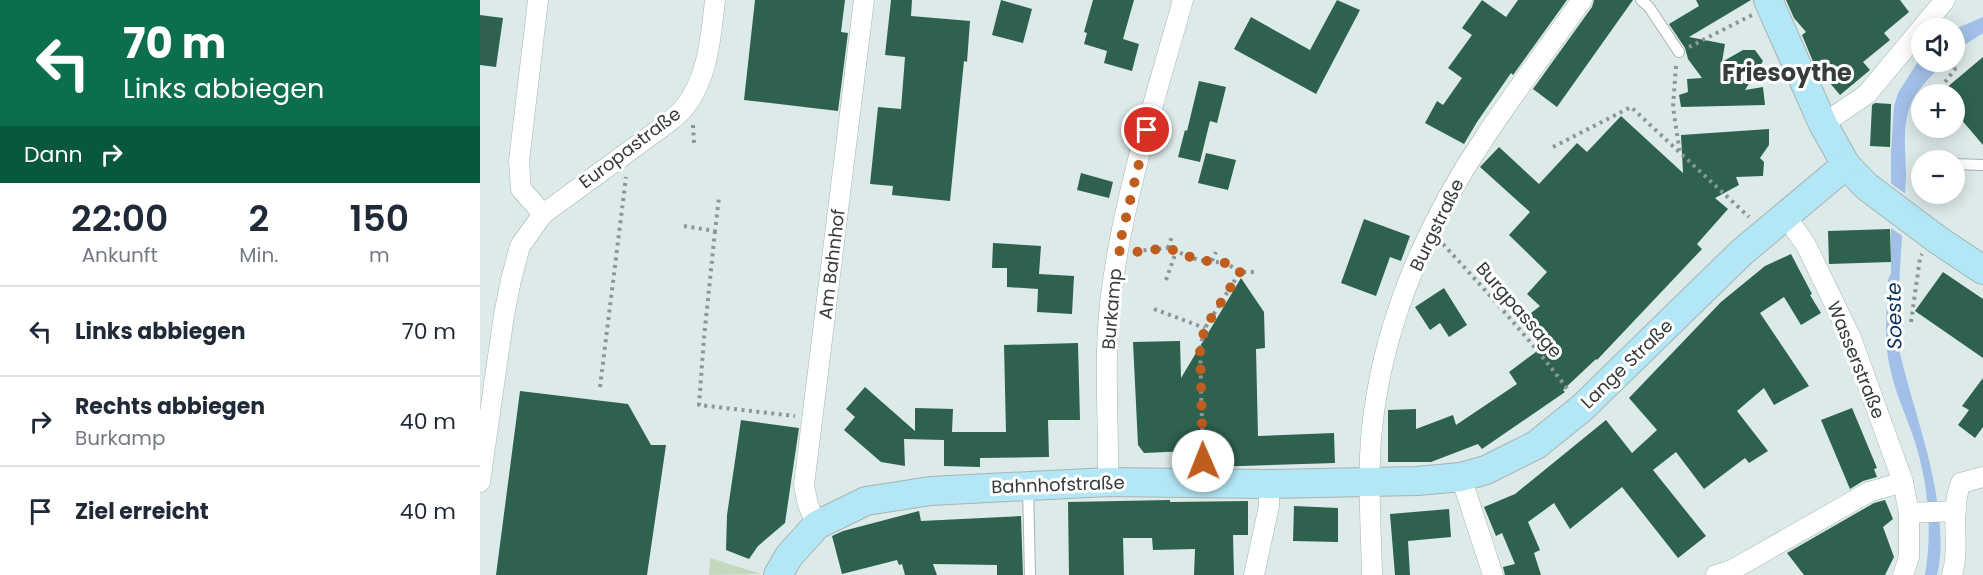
<!DOCTYPE html>
<html lang="de">
<meta charset="utf-8">
<style>
:root{--surface:#fff;--page:#f2f2f3;--text:#1f2937;--muted:#747a83;--line:#e0e1e3}
body{margin:0;font-family:Poppins,sans-serif;background:var(--page);color:var(--text);height:100vh;display:flex;flex-direction:column;font-size:22px;white-space:nowrap}
*{box-sizing:border-box;margin:0}
p{font-size:20px;color:var(--muted)}
.icon{flex:none;width:33px;height:33px;fill:none;stroke:currentColor;stroke-width:2;stroke-linecap:round;stroke-linejoin:round}
.map{position:relative;flex:1;overflow:hidden}
.side{display:flex;flex-direction:column;background:var(--surface);width:480px}
.side>*{flex:none}
.top-card{background:#0b6e4f;color:#fff;overflow:hidden}
.buttons{position:absolute;left:1431px;top:18px;display:grid;gap:12px}
.buttons a{display:grid;place-items:center;width:54px;height:54px;border-radius:50%;background:var(--surface);box-shadow:0 3px 15px #0003;font-size:30px}
.pin{position:absolute;display:grid;place-items:center;width:51px;height:51px;color:#fff;margin:-26px;border:3px solid #fff;border-radius:50%;box-shadow:0 2px 6px #0007}
.me{position:absolute;width:66px;margin:-33px;rotate:359deg;stroke-linejoin:round;filter:drop-shadow(0 0 4px #0008)}
.turn{display:flex;align-items:center;gap:21px;height:126px;padding:0 24px;font-size:27px}
.turn .icon{width:78px;height:78px;stroke-width:2.5}
.turn b{display:block;font-size:42px;line-height:51px}
.then{display:flex;align-items:center;height:57px;padding:0 24px;background:#0003;gap:12px;font-size:22px}
.eta{display:flex;justify-content:space-evenly;align-items:center;height:102px;text-align:center}
.eta b{font-size:36px;font-weight:600;line-height:42px}
ul{padding:0;list-style:none}
li{display:flex;align-items:center;gap:18px;height:90px;padding:0 24px;border-top:2px solid var(--line)}
li div{flex:1}
li b{display:block;font-size:22px}
li em{font-style:normal}
main{display:flex;flex:1;min-height:0}
.map>svg:first-child{display:block}
</style>
<main>
<section class="side">
<div class="top-card">
<div class="turn"><svg class="icon" aria-label="left" viewBox="0 0 24 24"><path d="M17 20v-9H6M10 6l-5 5 5 5"/></svg><div><b>70 m</b>Links abbiegen</div></div>
<div class="then">Dann<svg class="icon" aria-label="right" viewBox="0 0 24 24"><path d="M7 20v-9h11M14 6l5 5-5 5"/></svg></div>
</div>
<div class="eta">
<div><b>22:00</b><p>Ankunft</p></div>
<div><b>2</b><p>Min.</p></div>
<div><b>150</b><p>m</p></div>
</div>
<ul>
<li><svg class="icon" aria-label="left" viewBox="0 0 24 24"><path d="M17 20v-9H6M10 6l-5 5 5 5"/></svg><div><b>Links abbiegen</b></div><em>70 m</em></li>
<li><svg class="icon" aria-label="right" viewBox="0 0 24 24"><path d="M7 20v-9h11M14 6l5 5-5 5"/></svg><div><b>Rechts abbiegen</b><p>Burkamp</p></div><em>40 m</em></li>
<li><svg class="icon" aria-label="arrive" viewBox="0 0 24 24"><path d="M6 21V4h12l-3 4 3 4H6"/></svg><div><b>Ziel erreicht</b></div><em>40 m</em></li>
</ul>
</section>
<div class="map">
<svg width="1503" height="575" viewBox="0 0 1503 575">
<rect width="100%" height="100%" fill="#ddeaea"/>
<polygon fill="#c3d8bc" points="230,558 281,574 229,575"/>
<g fill="#a2c0e7">
<polygon points="1503,17 1503,33 1475,51 1475,29"/>
<path d="M1441 57 1442 62H1464C1452 76 1435 90 1429 109 1422 131 1426 154 1426 176 1424 216 1420 255 1419 294 1418 312 1416 332 1419 349 1432 406 1453 457 1459 516 1461 536 1462 556 1457 575H1445C1453 528 1448 479 1432 433 1425 413 1416 394 1411 372 1403 342 1407 311 1408 280L1411 273V152L1414 107 1418 93Z"/>
</g>
<polygon fill="#ddeaea" points="1409,182 1427,195 1424,237 1409,227"/>
<g fill="#2e624f">
<polygon points="275,0 365,0 361,32 368,33 358,111 264,100"/>
<polygon points="411,0 432,0 431,16 490,21 487,62 484,61 470,201 412,195 413,186 390,184 398,107 421,109 425,57 405,55"/>
<polygon points="521,0 552,9 543,43 512,35"/>
<polygon points="613,0 654,0 643,39 659,44 652,71 624,63 627,51 604,44 607,33 604,32"/>
<polygon points="857,0 880,10 836,94 754,49 771,17 830,50"/>
<polygon points="1002,0 1026,17 1038,0 1087,0 1033,75 1031,73 997,122 984,144 945,123 957,101 963,105 982,78 968,68 992,35 982,28"/>
<polygon points="1114,0 1153,0 1077,107 1053,89 1112,7"/>
<polygon points="1216,0 1271,0 1209,37 1245,44 1242,62 1263,50 1275,50 1283,61 1265,90 1283,87 1285,105 1201,107 1199,95 1208,92 1207,79 1222,78 1208,59 1205,48 1189,24 1219,6"/>
<polygon points="1306,0 1420,0 1429,12 1404,33 1410,40 1383,62 1390,70 1360,95 1334,64 1322,35 1326,32 1314,18"/>
<polygon points="0,15 23,18 16,67 0,65"/>
<polygon points="1503,57 1503,145 1474,111 1474,94 1459,94"/>
<polygon points="719,81 746,87 737,123 730,121 720,162 698,157 705,130 707,131"/>
<polygon points="1395,103 1411,104 1410,147 1390,146 1392,105"/>
<polygon points="1141,116 1203,173 1201,135 1289,129 1289,145 1280,158 1284,162 1283,176 1256,177 1259,185 1235,198 1248,209 1217,244 1222,249 1117,360 1116,359 1083,390 1085,392 1002,449 998,444 951,462 908,462 908,410 936,409 936,429 973,415 976,425 1037,384 1029,372 1068,343 1046,317 1060,306 1047,294 1067,272 1029,235 1050,212 1000,167 1019,147 1059,184 1097,143 1107,152"/>
<polygon points="726,153 756,160 748,190 718,183"/>
<polygon points="601,173 633,182 629,198 597,190"/>
<polygon points="884,219 930,236 921,261 910,257 896,296 861,283"/>
<polygon points="1410,229 1411,262 1349,264 1348,231"/>
<polygon points="513,243 561,246 559,274 594,276 592,314 557,312 558,289 527,287 527,268 512,268"/>
<polygon points="1311,254 1332,294 1330,295 1341,313 1321,325 1304,297 1280,313 1329,386 1294,405 1284,388 1257,411 1288,451 1269,463 1265,458 1224,489 1196,452 1173,470 1226,536 1198,558 1142,487 1090,529 1074,503 1048,522 1060,550 1054,553 1061,575 1025,575 1023,567 1035,564 1022,533 1016,536 1004,507 1035,494 1126,420 1152,453 1177,430 1149,398 1241,302 1285,266"/>
<polygon points="1463,272 1503,299 1503,358 1435,311"/>
<polygon points="761,278 784,312 785,348 776,349 778,436 854,433 855,463 732,467 731,450 664,453 658,445 653,342 700,341 701,378"/>
<polygon points="964,288 987,325 969,337 960,323 950,330 935,307"/>
<polygon points="598,343 600,420 568,420 569,457 500,458 500,467 464,466 464,440 424,439 425,466 401,462 364,430 375,417 366,409 385,387 435,431 435,408 473,409 472,432 526,432 524,345"/>
<polygon points="1503,378 1503,427 1495,438 1478,425 1489,410 1482,406"/>
<polygon points="40,391 148,404 171,445 186,445 167,575 16,575"/>
<polygon points="1372,408 1397,468 1394,469 1397,477 1383,481 1370,489 1341,420"/>
<polygon points="261,420 319,428 305,523 278,546 269,559 246,550 247,515"/>
<polygon points="690,500 690,502 768,501 768,535 753,535 754,575 714,575 715,549 673,550 672,538 643,538 644,575 589,575 588,502"/>
<polygon points="1405,500 1413,519 1403,527 1414,557 1405,575 1324,575 1307,553 1394,503"/>
<polygon points="814,506 858,508 858,542 813,541"/>
<polygon points="969,509 971,537 928,541 930,575 915,575 910,514"/>
<polygon points="439,511 441,521 541,516 543,575 517,575 517,565 453,564 457,575 425,575 422,564 419,565 417,560 362,574 352,536 363,531"/>
</g>
<g fill="none" stroke-linecap="round" stroke-linejoin="round">
<g stroke="#a7b3b3" stroke-width="12">
<g id="lane">
<polyline points="1161,0 1169,7 1199,52"/>
<polyline points="1474,164 1503,165"/>
<polyline points="548,486 550,575"/>
</g>
</g>
<g stroke="#a7b3b3" stroke-width="21">
<g id="street">
<polyline points="58,0 39,161 41,189 63,214"/>
<polyline points="1343,124 1387,94 1465,0"/>
<polyline points="1305,215 1326,245 1371,338 1423,482 1429,513 1429,557 1423,575"/>
<polyline points="981,477 1013,575"/>
<path d="M0 482 24 315 31 280 40 246 63 214 185 125C191 120 198 115 203 109 228 80 231 36 235 0"/>
<path d="M628 482C629 420 623 357 631 296 643 197 676 96 703 0"/>
<polyline points="1429,513 1476,511"/>
<polyline points="337,525 328,505 324,485 384,0"/>
<polyline points="774,575 789,506 789,484"/>
<path d="M892 575C891 521 886 466 894 412 907 314 950 218 1005 137 1036 90 1070 45 1102 0"/>
<polyline points="1236,575 1252,570 1389,492 1423,482"/>
<path d="M1472 575C1481 545 1469 512 1481 483L1503 477"/>
</g>
</g>
<g stroke="#a7b3b3" stroke-width="30">
<g id="secondary">
<polyline points="1288,0 1343,124 1366,165 1386,186 1458,240 1503,270"/>
<polyline points="298,575 309,556 337,525 386,501 450,491 628,482 789,484 937,481 981,477 1006,470 1056,445 1102,408 1262,252 1366,165"/>
</g>
</g>
<g stroke="#8c9696" stroke-width="4" stroke-dasharray="3 4.5" stroke-linecap="butt">
<polyline points="1209,47 1272,15"/>
<polyline points="1196,66 1193,107 1200,154"/>
<polyline points="1456,94 1475,69 1470,62"/>
<polyline points="213,125 214,143"/>
<polyline points="1073,147 1151,107 1269,217"/>
<polyline points="204,226 235,231 239,197"/>
<polyline points="235,231 224,338 219,405 315,416"/>
<path d="M963 244C1007 292 1050 339 1089 391"/>
<polyline points="688,248 692,236"/>
<polyline points="656,251 688,248 718,260 746,263 760,272 774,272"/>
<polyline points="732,261 736,252"/>
<polyline points="686,280 696,252"/>
<polyline points="674,309 725,328"/>
<polyline points="1431,322 1440,258 1442,254"/>
<polyline points="120,387 146,177"/>
<polyline points="723,461 720,348 725,328 760,272"/>
</g>
<use href="#lane" stroke="#fff" stroke-width="10"/>
<use href="#street" stroke="#fff" stroke-width="20"/>
<use href="#secondary" stroke="#b3e7f5" stroke-width="28"/>
</g>
<g fill="none" stroke-linecap="round" stroke-linejoin="round">
<polyline stroke="#be5d1d" stroke-width="10" stroke-dasharray="0 18" points="667,130 638,251 655,252 688,248 718,260 746,263 760,272 725,328 720,348 723,461"/>
</g>
<g text-anchor="middle" stroke-width="6" stroke-linejoin="round" paint-order="stroke">
<g font-size="18" fill="#363b3b" stroke="#fff">
<text transform="translate(150 148) rotate(-37)" y="6">Europastraße</text>
<text transform="translate(957 225) rotate(-64)" y="6">Burgstraße</text>
<text transform="translate(352 264) rotate(-83)" y="6">Am Bahnhof</text>
<text transform="translate(632 309) rotate(-85)" y="6">Burkamp</text>
<text transform="translate(1039 310) rotate(49)" y="6">Burgpassage</text>
<text transform="translate(1376 360) rotate(68)" y="6">Wasserstraße</text>
<text transform="translate(1147 364) rotate(-44)" y="6">Lange Straße</text>
<text transform="translate(578 485) rotate(-2)" y="6">Bahnhofstraße</text>
</g>
<g font-size="20" font-style="italic" fill="#0a3362" stroke="#fff">
<text transform="translate(1414 316) rotate(-91)" y="7">Soeste</text>
</g>
<g font-size="24" font-weight="bold" fill="#363b3b" stroke="#fff">
<text x="1307" y="81">Friesoythe</text>
</g>
</g>
</svg>
<div class="buttons">
<a><svg class="icon" aria-label="sound" viewBox="0 0 24 24"><path d="M4 9h4l5-4v14l-5-4H4zM17 9q2 3 0 6"/></svg></a>
<a>+</a>
<a>−</a>
</div>
<div class="pin" style="left:667px;top:130px;background:#d93025"><svg class="icon" aria-label="arrive" viewBox="0 0 24 24"><path d="M6 21V4h12l-3 4 3 4H6"/></svg></div>
<svg class="me" style="left:723px;top:461px" viewBox="-20 -20 40 40"><circle r="19" fill="#fff"/><path d="M0-13L10 11 0 6-10 11z" fill="#be5d1d"/></svg>
</div>
</main>
